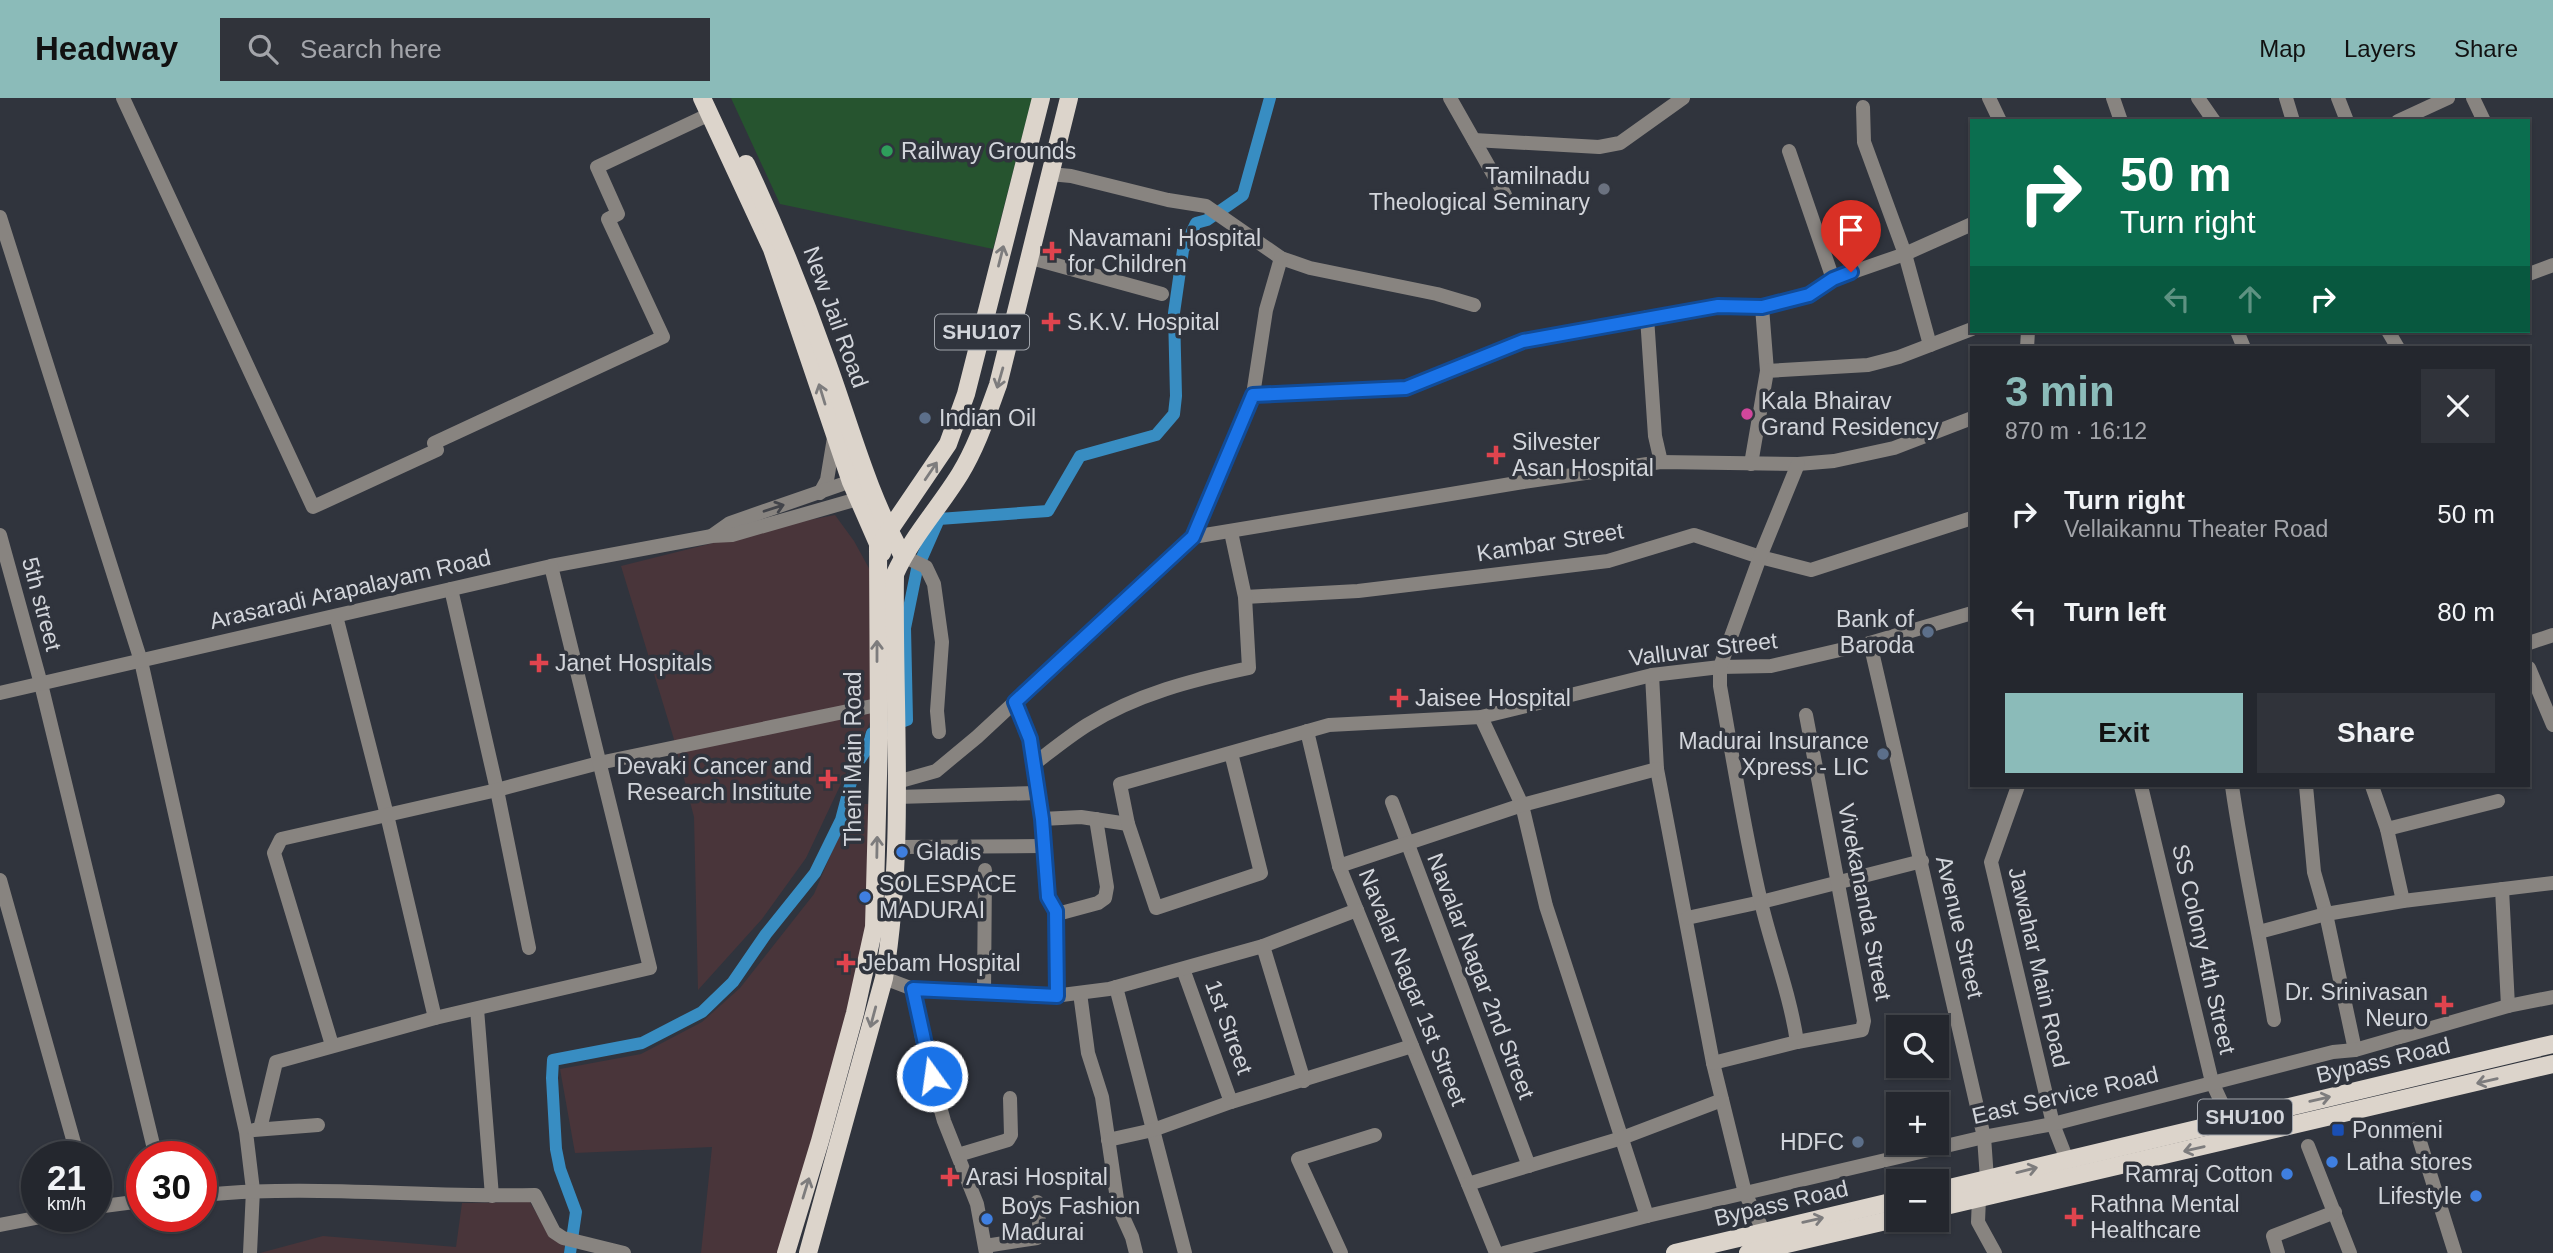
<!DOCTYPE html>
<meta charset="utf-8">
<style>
:root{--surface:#24272e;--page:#30333a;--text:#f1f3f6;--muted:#a3a5aa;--line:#41444a;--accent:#8bbbb9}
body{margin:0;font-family:Arial,sans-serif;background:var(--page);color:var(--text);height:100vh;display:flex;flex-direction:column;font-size:26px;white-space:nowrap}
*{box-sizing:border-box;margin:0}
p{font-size:23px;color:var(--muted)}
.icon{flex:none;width:38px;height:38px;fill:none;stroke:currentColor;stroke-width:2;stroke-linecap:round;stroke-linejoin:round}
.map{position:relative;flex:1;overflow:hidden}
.details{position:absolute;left:1970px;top:248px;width:560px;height:441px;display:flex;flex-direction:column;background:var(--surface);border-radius:0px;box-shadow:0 2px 5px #0004,0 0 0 2px var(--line)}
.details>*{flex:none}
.guide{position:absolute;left:1970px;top:21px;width:560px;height:214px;border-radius:0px;box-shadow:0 2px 5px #0004,0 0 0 2px var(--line);background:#0b6e4f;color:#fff;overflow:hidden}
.tools{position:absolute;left:1886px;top:917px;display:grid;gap:14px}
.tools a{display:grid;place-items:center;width:63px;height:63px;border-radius:0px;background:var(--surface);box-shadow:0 2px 5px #0004,0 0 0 2px var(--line);font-size:35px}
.speed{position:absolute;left:21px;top:1043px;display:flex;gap:14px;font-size:35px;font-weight:700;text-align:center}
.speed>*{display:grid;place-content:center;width:91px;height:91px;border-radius:50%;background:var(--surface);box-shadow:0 2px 5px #0004,0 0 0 2px var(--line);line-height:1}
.speed small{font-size:18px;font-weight:400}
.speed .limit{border:10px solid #d22;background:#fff;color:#111}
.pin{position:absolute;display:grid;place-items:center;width:60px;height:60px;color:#fff;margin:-72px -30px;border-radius:50% 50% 50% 0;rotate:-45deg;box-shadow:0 0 7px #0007}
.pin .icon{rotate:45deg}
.me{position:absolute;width:77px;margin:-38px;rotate:346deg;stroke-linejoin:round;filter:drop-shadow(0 0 5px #0008)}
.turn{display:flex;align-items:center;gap:24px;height:147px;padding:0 35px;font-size:32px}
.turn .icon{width:91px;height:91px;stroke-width:2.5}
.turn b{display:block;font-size:49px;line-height:60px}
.lanes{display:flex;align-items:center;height:66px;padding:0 35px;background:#0003;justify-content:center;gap:35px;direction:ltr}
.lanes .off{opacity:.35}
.round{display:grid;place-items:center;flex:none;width:74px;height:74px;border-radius:0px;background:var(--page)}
.overview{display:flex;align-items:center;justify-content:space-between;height:119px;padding:0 35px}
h1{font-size:42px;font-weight:600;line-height:52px;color:var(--accent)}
.button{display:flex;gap:14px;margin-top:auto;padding:14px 35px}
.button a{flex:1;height:80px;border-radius:0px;background:var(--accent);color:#111;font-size:28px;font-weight:600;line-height:80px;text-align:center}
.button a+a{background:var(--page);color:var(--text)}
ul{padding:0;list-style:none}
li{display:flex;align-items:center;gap:21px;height:98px;padding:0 35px}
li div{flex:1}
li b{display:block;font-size:26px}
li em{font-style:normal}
header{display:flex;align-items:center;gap:42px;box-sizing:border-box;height:98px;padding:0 35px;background:var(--accent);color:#111}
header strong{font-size:33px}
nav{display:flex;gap:38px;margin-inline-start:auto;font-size:24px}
.search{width:490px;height:63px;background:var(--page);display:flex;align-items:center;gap:18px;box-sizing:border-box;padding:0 24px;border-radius:0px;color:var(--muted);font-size:26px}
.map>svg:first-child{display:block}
</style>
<header>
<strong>Headway</strong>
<div class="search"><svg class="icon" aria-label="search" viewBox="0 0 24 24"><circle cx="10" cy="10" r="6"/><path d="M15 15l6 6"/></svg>Search here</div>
<nav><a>Map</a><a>Layers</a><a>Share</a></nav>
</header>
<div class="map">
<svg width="2553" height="1155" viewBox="0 0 2553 1155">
<rect width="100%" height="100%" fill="#30343d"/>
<g fill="#49353a">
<polygon points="835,417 854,443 871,474 871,622 806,760 762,821 698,892 694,719 673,638 621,468 793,425"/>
<polygon points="852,706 874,706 871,824 781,1155 701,1155 712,1049 575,1055 560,971 641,956 702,924 740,890 814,796"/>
<polygon points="530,1104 549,1137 565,1148 564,1155 260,1155 323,1138 456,1149 462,1105"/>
</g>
<polygon fill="#26542f" points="731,0 1032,0 993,151 780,106"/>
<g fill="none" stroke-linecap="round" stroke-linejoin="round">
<polyline stroke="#388dc2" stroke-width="12" points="570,1155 576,1114 560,1071 556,1051 552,980 553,962 642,945 702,914 733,884 766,836 815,775 841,722 855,669 868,649 872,635 907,622 905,530 917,471 939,421 1048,413 1080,358 1156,337 1174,316 1176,298 1174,215 1183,152 1196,125 1207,122 1243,97 1270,0"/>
<g stroke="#888480" stroke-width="14">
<polyline points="123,0 313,409 437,352 434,345 663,239 608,121 618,116 597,69 710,16"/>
<polyline points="1450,0 1505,97"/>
<polyline points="1989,0 2000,23"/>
<polyline points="2113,0 2121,23"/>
<polyline points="2198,0 2214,23"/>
<polyline points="2286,0 2293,23"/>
<polyline points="2338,0 2347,23"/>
<polyline points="2473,0 2484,23"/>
<polyline points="1863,9 1864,44 1905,156 1930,247"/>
<polyline points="2398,23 2448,0"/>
<polyline points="1474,42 1599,49 1620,45 1683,0"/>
<polyline points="1789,53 1833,181"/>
<polyline points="1050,76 1071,78 1168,102 1206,108 1281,160 1310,170 1437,196 1474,207"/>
<polyline points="0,119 141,563 246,1034 253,1092 250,1155"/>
<polyline points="1031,160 1162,196"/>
<polyline points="2529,176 2553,167"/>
<polyline points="1762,209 1767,273"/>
<polyline points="1647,219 1655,338 1661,364"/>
<polyline points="2237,233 2244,250"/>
<polyline points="2388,233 2398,250"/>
<polyline points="2027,250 2028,233"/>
<polyline points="1253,297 1406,290 1523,243 1718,208 1762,209 1809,197 1833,181 1905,156 1972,126"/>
<polyline points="1751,366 1767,273 1868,267 1899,259 1972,231"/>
<polyline points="820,395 827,382 834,340"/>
<polyline points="0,437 41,586 156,1059"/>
<polyline points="713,437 730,425 860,380"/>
<polyline points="1193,439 1517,385 1661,364 1798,366 1834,363 1894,350 1972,320"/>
<polyline points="903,458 926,469 934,486 942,544 937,613 939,634"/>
<polyline points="451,491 497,692 529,850"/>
<polyline points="1245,499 1358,493 1608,463 1694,437 1760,459 1811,472 1972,420"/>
<polyline points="336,518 387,717 435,920"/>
<polyline points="1870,545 1984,1039 1987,1081 1979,1100 1978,1124 1995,1155"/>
<polyline points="2529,545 2553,537"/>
<polyline points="2529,570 2553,627"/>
<polyline points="1652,577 1657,671 1713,965 1745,1095 1764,1134 1766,1144"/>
<polyline points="0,595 551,468 712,438 732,437 868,398"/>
<polyline points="1015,604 1030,641 1042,721 1081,719 1128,726"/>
<polyline points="1481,619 1522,707 1546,808 1647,1118"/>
<polyline points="1307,633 1339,768 1496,1155"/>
<polyline points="1231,655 1261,775 1156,810 1128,726 1120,686 1329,627 1481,619 1652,577 1720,569 1771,568 1870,545 1972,515"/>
<path d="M1034 666C1051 653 1068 639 1087 627 1137 596 1192 582 1249 570L1245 499 1231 434"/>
<polyline points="897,684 936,673 977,639 1193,439 1253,297 1266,212 1281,160"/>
<polyline points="2018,688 1991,764 2053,1026 2067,1062"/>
<polyline points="2141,688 2212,984 2230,1023"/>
<path d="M2232 688C2243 766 2261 843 2274 922"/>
<polyline points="2306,688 2314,774 2326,816 2355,952"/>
<polyline points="2372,688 2387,731 2403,803"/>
<polyline points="897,699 1038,695"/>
<polyline points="1392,704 1529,1068"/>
<polyline points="1042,721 1048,799 1052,809 1061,815 1098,805 1105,800 1107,789 1096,721"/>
<polyline points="2387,731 2498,703"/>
<polyline points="896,749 1043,748"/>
<polyline points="1339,768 1522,707 1657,671"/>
<polyline points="0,782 78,1059"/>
<polyline points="2502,791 2508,908"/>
<polyline points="1056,813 1057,897"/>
<polyline points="1687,820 1761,804 1922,763"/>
<polyline points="2259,834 2326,816 2403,803 2553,785"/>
<polyline points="1263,848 1357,812"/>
<polyline points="1183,871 1231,1004"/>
<polyline points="884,880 913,891"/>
<polyline points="1116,889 1185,1155"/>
<polyline points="984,895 985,772"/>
<polyline points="1080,895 1088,955 1102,999 1118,1108 1132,1139 1136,1155"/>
<polyline points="477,911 492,1098"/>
<path d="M1797 944C1790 896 1772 851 1761 804 1744 733 1733 660 1720 588V569L1760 459 1798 366"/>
<polyline points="332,947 274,755 281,741 497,692 599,665 877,607"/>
<polyline points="1713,965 1797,944 1862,932 1864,923 1806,617"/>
<polyline points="260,1031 276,964 435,920 650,870 551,468"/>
<polyline points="2416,1031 2455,1155"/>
<polyline points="254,1032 318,1027"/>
<polyline points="1108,1042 1153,1032 1231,1004 1412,948"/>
<polyline points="2308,1048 2350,1155"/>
<polyline points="958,1057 1008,1042 1011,1037 1010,1000"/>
<polyline points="1468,1086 1622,1040 1722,1002"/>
<path d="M201 1097C312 1086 424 1100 535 1097L554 1134 563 1140 624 1155"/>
<polyline points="96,1109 142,1103"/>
<polyline points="0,1127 46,1118"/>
<polyline points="985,1148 1037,1140 1040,1135 1037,1104"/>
<polyline points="986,1155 977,1106 944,1023 925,956 913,891 1046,899 1109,891 1263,848 1304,983"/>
<polyline points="1341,1155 1298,1061 1375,1037"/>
<polyline points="1504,1155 1647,1118 1984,1039 2053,1026 2333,954 2355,952 2508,908 2553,899"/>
<polyline points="2278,1155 2273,1138 2335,1114"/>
</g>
<g stroke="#dcd4cb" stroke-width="18">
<polyline points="702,0 772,151 851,384 882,455"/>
<path d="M746 66C776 130 803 196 827 264 851 330 868 397 903 458"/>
<polyline points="1937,1093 2553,946"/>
<polyline points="1937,1110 2553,966"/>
<polyline points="786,1155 820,1043 855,915 874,829 879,640 878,449 948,346 966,296 1041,0"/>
<path d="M808 1155 884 880C906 747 893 611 895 476 911 440 939 410 960 376 977 348 987 317 998 287L1069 0"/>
<polyline points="1675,1155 1899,1102"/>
<polyline points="1748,1155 1899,1120"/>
</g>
</g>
<defs><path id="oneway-shaft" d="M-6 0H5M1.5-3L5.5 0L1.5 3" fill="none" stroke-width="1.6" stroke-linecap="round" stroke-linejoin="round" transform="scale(1.75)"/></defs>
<g stroke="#7d7c7d">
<use href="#oneway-shaft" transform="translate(1001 158) rotate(-76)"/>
<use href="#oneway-shaft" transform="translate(1000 280) rotate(106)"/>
<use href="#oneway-shaft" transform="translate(822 296) rotate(-107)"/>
<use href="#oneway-shaft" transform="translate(931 373) rotate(-56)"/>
<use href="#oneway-shaft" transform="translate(877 553) rotate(-90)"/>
<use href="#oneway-shaft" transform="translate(877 749) rotate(-89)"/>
<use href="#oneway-shaft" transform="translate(873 919) rotate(105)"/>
<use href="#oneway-shaft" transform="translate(2487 983) rotate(167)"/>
<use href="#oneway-shaft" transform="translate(2320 1001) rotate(-13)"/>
<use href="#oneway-shaft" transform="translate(2194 1051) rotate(167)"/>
<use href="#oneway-shaft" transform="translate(2027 1072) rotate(-14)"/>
<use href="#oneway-shaft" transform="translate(806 1090) rotate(-73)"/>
<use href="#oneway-shaft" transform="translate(1813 1122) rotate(-13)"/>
</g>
<use stroke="#42444a" href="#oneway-shaft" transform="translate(774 410) rotate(-18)"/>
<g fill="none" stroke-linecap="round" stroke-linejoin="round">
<g stroke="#114b97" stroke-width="18">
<polyline id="route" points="932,978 913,891 1057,898 1056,813 1048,799 1042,721 1030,641 1015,604 1193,439 1253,297 1406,290 1523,243 1718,208 1762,209 1809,197 1833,181 1851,174"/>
</g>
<use href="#route" stroke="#1a73e8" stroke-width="12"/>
</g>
<circle fill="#2e9e5b" stroke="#30343d" stroke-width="2.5" cx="887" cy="53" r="7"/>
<circle fill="#6b7280" stroke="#30343d" stroke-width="2.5" cx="1604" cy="91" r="7"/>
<g fill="#e0444e" stroke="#30343d" stroke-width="2.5">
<path d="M1048.5 142.5h7v7h7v7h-7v7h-7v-7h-7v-7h7z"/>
<path d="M1047.5 213.5h7v7h7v7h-7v7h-7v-7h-7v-7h7z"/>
<path d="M1492.5 346.5h7v7h7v7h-7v7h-7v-7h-7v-7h7z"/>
<path d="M535.5 554.5h7v7h7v7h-7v7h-7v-7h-7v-7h7z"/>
<path d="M1395.5 589.5h7v7h7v7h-7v7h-7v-7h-7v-7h7z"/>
<path d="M824.5 670.5h7v7h7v7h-7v7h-7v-7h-7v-7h7z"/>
<path d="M842.5 854.5h7v7h7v7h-7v7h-7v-7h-7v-7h7z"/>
<path d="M2440.5 896.5h7v7h7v7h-7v7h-7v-7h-7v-7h7z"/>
<path d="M946.5 1068.5h7v7h7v7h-7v7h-7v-7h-7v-7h7z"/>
<path d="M2070.5 1108.5h7v7h7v7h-7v7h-7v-7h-7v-7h7z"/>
</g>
<circle fill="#d1479c" stroke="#30343d" stroke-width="2.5" cx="1747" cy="316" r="7"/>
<g fill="#5c6f8a" stroke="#30343d" stroke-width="2.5">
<circle cx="925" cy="320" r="7"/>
<circle cx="1928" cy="534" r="7"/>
<circle cx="1883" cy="656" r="7"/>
<circle cx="1858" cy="1044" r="7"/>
</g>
<g fill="#3f7fe0" stroke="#30343d" stroke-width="2.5">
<circle cx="902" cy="754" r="7"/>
<circle cx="865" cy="799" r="7"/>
<circle cx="2332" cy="1064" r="7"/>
<circle cx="2287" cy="1076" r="7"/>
<circle cx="2476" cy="1098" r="7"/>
<circle cx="987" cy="1121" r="7"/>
</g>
<rect fill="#1a4fb4" stroke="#30343d" stroke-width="2.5" x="2331" y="1025" width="14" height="14" rx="3.5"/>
<g text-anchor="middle" stroke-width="7" stroke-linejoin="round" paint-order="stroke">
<g fill="#30343d" stroke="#a1a5ac" stroke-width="2">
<rect x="935" y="216.5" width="94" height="35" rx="5"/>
<rect x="2198" y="1001.5" width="94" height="35" rx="5"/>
</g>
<g font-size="21" font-weight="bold" fill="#d2d5db">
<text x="982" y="241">SHU107</text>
<text x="2245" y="1026">SHU100</text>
</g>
<g font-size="23" fill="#d2d5db" stroke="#30343d" text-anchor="start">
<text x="901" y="61">Railway Grounds</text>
<text x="1590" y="86" text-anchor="end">Tamilnadu<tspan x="1590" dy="26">Theological Seminary</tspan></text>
<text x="1068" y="148">Navamani Hospital<tspan x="1068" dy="26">for Children</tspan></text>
<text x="1067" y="232">S.K.V. Hospital</text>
<text x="1761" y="311">Kala Bhairav<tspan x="1761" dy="26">Grand Residency</tspan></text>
<text x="939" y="328">Indian Oil</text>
<text x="1512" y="352">Silvester<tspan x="1512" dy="26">Asan Hospital</tspan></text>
<text x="1914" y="529" text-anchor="end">Bank of<tspan x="1914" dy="26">Baroda</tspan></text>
<text x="555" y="573">Janet Hospitals</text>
<text x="1415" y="608">Jaisee Hospital</text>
<text x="1869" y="651" text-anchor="end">Madurai Insurance<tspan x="1869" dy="26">Xpress - LIC</tspan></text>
<text x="812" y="676" text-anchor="end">Devaki Cancer and<tspan x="812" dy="26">Research Institute</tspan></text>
<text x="916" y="762">Gladis</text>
<text x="879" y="794">SOLESPACE<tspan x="879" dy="26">MADURAI</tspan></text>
<text x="862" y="873">Jebam Hospital</text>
<text x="2428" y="902" text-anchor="end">Dr. Srinivasan<tspan x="2428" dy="26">Neuro</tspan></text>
<text x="2352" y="1040">Ponmeni</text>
<text x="1844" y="1052" text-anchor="end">HDFC</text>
<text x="2346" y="1072">Latha stores</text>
<text x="2273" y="1084" text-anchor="end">Ramraj Cotton</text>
<text x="966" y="1087">Arasi Hospital</text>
<text x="2462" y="1106" text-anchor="end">Lifestyle</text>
<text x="2090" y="1114">Rathna Mental<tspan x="2090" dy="26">Healthcare</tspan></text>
<text x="1001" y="1116">Boys Fashion<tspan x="1001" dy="26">Madurai</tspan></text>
</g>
<g font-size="23" fill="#d2d5db" stroke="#30343d">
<text transform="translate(836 219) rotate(70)" y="8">New Jail Road</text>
<text transform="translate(1550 444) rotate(-9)" y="8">Kambar Street</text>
<text transform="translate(350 491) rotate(-13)" y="8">Arasaradi Arapalayam Road</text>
<text transform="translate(42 506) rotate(75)" y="8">5th street</text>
<text transform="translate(1703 551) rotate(-7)" y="8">Valluvar Street</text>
<text transform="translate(853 661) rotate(-90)" y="8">Theni Main Road</text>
<text transform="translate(1865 804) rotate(79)" y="8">Vivekananda Street</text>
<text transform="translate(1960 829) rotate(77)" y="8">Avenue Street</text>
<text transform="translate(2204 851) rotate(77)" y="8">SS Colony 4th Street</text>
<text transform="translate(2039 869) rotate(77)" y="8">Jawahar Main Road</text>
<text transform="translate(1481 878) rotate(69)" y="8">Navalar Nagar 2nd Street</text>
<text transform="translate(1413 889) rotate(68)" y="8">Navalar Nagar 1st Street</text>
<text transform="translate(1229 929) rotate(70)" y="8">1st Street</text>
<text transform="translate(2383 962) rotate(-13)" y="8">Bypass Road</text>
<text transform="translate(2065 997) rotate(-13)" y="8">East Service Road</text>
<text transform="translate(1781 1105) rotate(-13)" y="8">Bypass Road</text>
</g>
</g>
</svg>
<div class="tools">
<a><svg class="icon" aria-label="search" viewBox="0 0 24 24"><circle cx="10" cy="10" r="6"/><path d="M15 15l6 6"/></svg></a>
<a>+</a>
<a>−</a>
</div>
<div class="speed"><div>21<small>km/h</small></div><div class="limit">30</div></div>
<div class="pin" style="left:1851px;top:174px;background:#d93025"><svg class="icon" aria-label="arrive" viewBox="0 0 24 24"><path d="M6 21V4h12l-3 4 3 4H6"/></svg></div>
<svg class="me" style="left:932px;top:978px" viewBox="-20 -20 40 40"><circle r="17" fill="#1a73e8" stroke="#fff" stroke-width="3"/><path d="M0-11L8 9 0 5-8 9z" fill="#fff"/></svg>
<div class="guide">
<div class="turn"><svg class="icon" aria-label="right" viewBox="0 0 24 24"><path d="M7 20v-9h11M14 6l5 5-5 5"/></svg><div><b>50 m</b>Turn right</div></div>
<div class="lanes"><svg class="icon off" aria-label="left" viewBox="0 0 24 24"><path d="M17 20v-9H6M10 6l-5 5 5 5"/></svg><svg class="icon off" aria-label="ahead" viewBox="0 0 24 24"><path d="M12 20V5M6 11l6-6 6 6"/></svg><svg class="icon" aria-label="right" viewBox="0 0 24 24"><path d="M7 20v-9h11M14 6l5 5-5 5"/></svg></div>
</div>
<section class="details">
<div class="overview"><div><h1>3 min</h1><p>870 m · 16:12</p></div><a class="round"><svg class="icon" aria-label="close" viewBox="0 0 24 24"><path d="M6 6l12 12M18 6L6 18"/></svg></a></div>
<ul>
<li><svg class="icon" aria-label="right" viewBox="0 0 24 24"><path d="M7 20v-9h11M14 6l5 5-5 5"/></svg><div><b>Turn right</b><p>Vellaikannu Theater Road</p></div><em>50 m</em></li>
<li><svg class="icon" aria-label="left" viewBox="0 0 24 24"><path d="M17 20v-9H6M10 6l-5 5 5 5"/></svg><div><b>Turn left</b></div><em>80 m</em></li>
</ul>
<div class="button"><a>Exit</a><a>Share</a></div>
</section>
</div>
